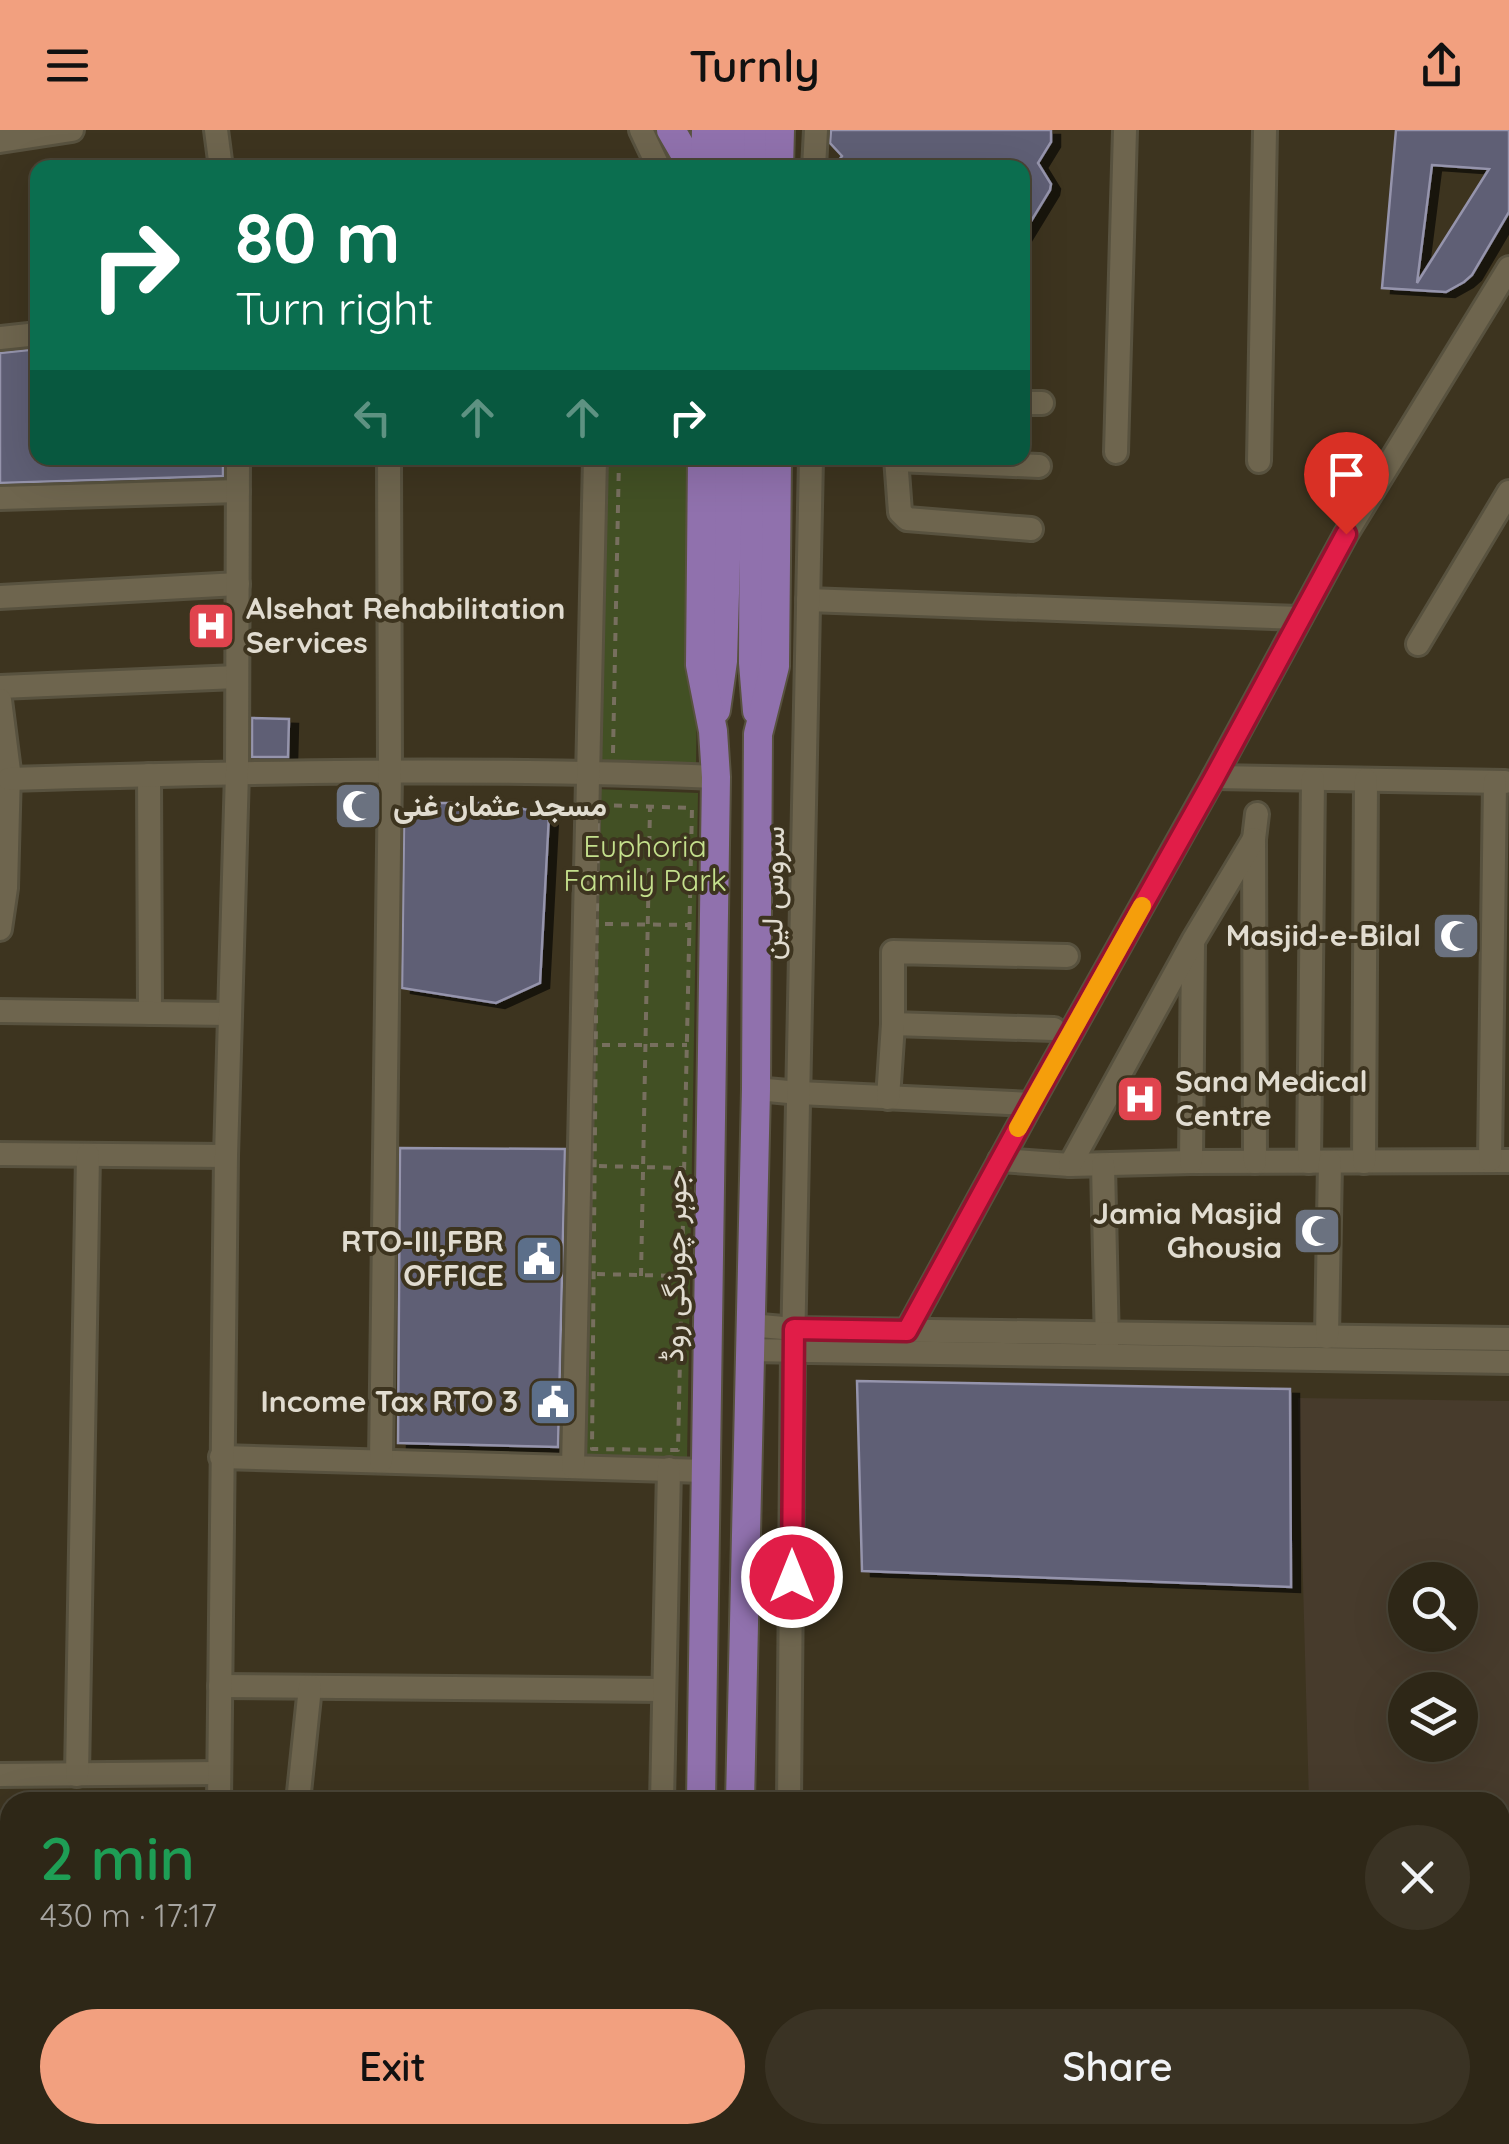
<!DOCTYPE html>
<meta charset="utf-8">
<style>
:root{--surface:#2e2717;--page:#3a3324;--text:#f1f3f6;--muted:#a7a5a1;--line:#494436;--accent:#f2a07f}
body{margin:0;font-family:Quicksand,Vazirmatn,sans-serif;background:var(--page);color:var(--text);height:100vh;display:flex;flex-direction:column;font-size:38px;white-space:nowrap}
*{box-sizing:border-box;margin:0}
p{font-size:32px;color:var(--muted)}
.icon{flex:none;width:55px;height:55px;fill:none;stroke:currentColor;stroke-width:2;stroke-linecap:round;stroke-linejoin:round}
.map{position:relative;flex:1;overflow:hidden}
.panel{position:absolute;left:0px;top:1662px;width:1510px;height:352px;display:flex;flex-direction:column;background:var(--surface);border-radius:30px 30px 0 0;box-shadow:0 10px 40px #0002,0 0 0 2px var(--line)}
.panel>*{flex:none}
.hud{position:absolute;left:30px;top:30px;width:1000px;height:305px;border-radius:20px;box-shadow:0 10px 40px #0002,0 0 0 2px var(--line);background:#0b6e4f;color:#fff;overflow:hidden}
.tools{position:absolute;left:1388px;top:1432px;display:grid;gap:20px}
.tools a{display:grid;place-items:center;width:90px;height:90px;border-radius:50%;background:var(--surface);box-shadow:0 10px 40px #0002,0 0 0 2px var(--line);font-size:50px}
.pin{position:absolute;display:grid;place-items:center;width:85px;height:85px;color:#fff;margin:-102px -42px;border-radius:50% 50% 50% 0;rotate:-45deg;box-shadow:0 0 10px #0007}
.pin .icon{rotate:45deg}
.me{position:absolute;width:110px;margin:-55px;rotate:0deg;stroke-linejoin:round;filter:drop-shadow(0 0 8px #0008)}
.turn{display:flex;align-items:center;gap:35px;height:210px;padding:0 40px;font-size:45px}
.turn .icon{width:130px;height:130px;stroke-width:2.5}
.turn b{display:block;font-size:70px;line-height:85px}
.lanes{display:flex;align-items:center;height:95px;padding:0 40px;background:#0003;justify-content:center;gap:50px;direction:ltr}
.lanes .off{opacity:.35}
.round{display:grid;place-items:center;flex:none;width:105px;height:105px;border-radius:52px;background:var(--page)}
.overview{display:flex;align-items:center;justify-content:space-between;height:170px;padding:0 40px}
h1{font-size:60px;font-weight:600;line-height:75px;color:#1e9e55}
.primary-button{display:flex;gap:20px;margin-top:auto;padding:20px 40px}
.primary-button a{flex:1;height:115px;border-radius:60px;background:var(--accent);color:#111;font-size:40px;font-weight:600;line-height:115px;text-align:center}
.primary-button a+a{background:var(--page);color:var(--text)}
header{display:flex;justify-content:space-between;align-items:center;height:130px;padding:0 40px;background:var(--accent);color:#111;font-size:45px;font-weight:600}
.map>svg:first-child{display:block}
</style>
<header><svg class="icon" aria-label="menu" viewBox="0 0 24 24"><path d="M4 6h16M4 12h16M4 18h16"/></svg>Turnly<svg class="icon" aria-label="share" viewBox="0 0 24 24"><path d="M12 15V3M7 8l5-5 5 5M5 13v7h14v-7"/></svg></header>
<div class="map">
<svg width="1509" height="2014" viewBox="0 0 1509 2014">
<defs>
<filter id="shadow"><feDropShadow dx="9" dy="5" stdDeviation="0" flood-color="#0009"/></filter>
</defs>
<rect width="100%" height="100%" fill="#3d341f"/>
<path fill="#473b2c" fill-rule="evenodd" d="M1298 1268 1509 1271V1816H1500V1672H1309ZM1405 1450H1460V1505H1405ZM1405 1560H1460V1615H1405Z"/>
<g fill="#425024">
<polygon points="601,328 700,328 696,638 597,636"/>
<polygon points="594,659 698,663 687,1331 584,1327"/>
</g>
<g fill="#5f5e74" stroke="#9594ac" stroke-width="2.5" fill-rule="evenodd" filter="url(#shadow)">
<polygon points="831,0 1051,0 1051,12 1038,33 1051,54 1050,60 1022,106 1022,38 833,38 842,26 830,13"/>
<path d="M1396 0H1509V82L1472 145 1464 152 1446 162 1382 158ZM1432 35 1489 39 1417 153Z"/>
<polygon points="38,219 38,328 223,328 223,346 0,353 0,223"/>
<polygon points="252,588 289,589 288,627 252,627"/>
<polygon points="437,673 498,673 549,685 540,853 496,873 402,858 404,694"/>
<polygon points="400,1018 565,1019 558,1317 398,1313"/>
<polygon points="857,1251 1290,1259 1291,1457 862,1441"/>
</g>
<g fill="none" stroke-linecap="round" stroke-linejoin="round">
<g stroke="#58523f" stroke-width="28">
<g id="minor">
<polyline points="216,0 221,38"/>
<polyline points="641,0 659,38"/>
<polyline points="0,11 72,0"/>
<polyline points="814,38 816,0"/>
<polyline points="0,208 38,204"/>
<polyline points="1022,273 1042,273"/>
<polyline points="1116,322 1125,0"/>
<polyline points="896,328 900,382 907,389 1031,399"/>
<polyline points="896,330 1039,336"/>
<polyline points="1259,331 1265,0"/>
<polyline points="0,368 238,361"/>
<polyline points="0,467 238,454"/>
<polyline points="808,470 1300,488"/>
<polyline points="1418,514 1509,362"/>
<polyline points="0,557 237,547"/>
<polyline points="0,570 9,641 6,758 0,799"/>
<polyline points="149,645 150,883"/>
<polyline points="1214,647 1505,652"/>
<path d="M9 649C244 642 480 637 716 647"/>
<polyline points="0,881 230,884"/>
<polyline points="893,894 1054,899"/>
<polyline points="756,959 799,963 1031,974"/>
<polyline points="888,968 893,894 893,822 1067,826"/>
<polyline points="0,1024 226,1026"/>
<polyline points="1000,1030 1070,1035 1191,1032 1509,1031"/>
<polyline points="1490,1030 1495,652"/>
<polyline points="1191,1032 1193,815"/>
<polyline points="1255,1032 1254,709 1257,684"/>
<polyline points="1309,1032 1313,649"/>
<polyline points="1364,1032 1366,650"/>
<polyline points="1070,1035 1193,811 1254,709"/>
<polyline points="1103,1035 1107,1216"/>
<polyline points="750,1195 794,1199 1509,1209"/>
<polyline points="907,1201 1031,974 1214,647 1346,404 1509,138"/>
<polyline points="1327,1207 1330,1032"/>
<polyline points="750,1220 1509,1232"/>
<polyline points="221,1327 705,1341"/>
<polyline points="381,1331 390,642 389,328"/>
<polyline points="573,1337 595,328"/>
<polyline points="220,1556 663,1560"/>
<polyline points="0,1645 219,1643"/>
<polyline points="77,1645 88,1025"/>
<polyline points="219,1672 226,1026 237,642 238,328"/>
<polyline points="298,1672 310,1557"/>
<polyline points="662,1672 669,1339"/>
<polyline points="789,1672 793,1221 811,328"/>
<polyline points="0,1784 10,1785"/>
<polyline points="1500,1834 1509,1834"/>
<polyline points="261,2005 686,2014"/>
<polyline points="983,2005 987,2014"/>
<polyline points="1194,2005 1198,2014"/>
<polyline points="69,2014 69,2005"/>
<polyline points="213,2014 213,2005"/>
<polyline points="781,2014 782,2005"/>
</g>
</g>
<g stroke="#58523f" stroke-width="32">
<g id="major">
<polyline points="671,0 693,38"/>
<polyline points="705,38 706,0"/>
<polyline points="732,38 732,0"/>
<polyline points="758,38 759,0"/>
<polyline points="779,38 780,0"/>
<polyline points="754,328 753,533 757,581"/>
<polyline points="716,580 723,531 729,328"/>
<polyline points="701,1672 716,647 713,601 700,535 702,328"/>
<polyline points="740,1672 756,959 758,604 775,536 777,328"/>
<polyline points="695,2014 695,2005"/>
<polyline points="732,2014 732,2005"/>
</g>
</g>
<g stroke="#776f5e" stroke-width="4" stroke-dasharray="8 8" stroke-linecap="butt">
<polyline points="613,623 619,328"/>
<polygon points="598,675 692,678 678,1320 592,1319"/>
<polyline points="605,794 690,795"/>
<polyline points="602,915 687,915"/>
<polyline points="599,1036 684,1038"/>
<polyline points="597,1144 682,1146"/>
<polyline points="641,1146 650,677"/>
</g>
<use href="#minor" stroke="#6e654e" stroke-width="22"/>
<use href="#major" stroke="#9071ad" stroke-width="28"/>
</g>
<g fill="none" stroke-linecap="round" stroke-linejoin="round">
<g stroke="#92132f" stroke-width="25">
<polyline id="route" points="792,1447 794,1199 907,1201 1031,974 1214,648 1346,404"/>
</g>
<use href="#route" stroke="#e11d48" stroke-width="18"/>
<polyline stroke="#f59e0b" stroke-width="18" points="1018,998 1142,776"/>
</g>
<defs>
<g id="hospital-square" transform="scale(2.5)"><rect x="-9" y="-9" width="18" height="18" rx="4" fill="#e0444e" stroke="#3d341f"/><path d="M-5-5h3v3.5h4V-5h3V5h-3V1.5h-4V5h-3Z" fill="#fff"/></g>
<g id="mosque-square" transform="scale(2.5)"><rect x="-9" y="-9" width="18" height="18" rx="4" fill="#6b7280" stroke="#3d341f"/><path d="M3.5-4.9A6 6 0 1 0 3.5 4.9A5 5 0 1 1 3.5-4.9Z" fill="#fff"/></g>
<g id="civic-square" transform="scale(2.5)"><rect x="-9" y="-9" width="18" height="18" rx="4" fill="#5c6f8a" stroke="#3d341f"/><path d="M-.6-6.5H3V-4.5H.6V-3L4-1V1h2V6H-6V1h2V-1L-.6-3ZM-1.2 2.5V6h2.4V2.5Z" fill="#fff"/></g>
</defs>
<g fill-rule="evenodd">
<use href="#hospital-square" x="211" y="496"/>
<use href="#mosque-square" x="358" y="676"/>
<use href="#mosque-square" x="1456" y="806"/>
<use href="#hospital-square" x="1140" y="969"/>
<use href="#mosque-square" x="1317" y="1101"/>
<use href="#civic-square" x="539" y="1129"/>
<use href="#civic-square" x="553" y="1272"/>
</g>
<g text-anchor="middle" stroke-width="8" stroke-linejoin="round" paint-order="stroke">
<g font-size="30" font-weight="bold" fill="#e1dcd0" stroke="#3d341f" text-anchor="end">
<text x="246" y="489" text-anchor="start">Alsehat Rehabilitation<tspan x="246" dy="34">Services</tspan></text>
<text x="393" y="686" text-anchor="start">مسجد عثمان غنی</text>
<text x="1421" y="816">Masjid-e-Bilal</text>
<text x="1175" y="962" text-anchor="start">Sana Medical<tspan x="1175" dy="34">Centre</tspan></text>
<text x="1282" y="1094">Jamia Masjid<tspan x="1282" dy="34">Ghousia</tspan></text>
<text x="504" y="1122">RTO-III,FBR<tspan x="504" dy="34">OFFICE</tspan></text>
<text x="518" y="1282">Income Tax RTO 3</text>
</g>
<g font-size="30" fill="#c4e08c" stroke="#3d341f">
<text x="645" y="727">Euphoria<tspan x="645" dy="34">Family Park</tspan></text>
</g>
<g font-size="30" fill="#e1dcd0" stroke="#3d341f">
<text transform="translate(773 763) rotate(-89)" y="10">سروس لین</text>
<text transform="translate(675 1136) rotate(-89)" y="10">جوہر چورنگی روڈ</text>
</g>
</g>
</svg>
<div class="tools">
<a><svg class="icon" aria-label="search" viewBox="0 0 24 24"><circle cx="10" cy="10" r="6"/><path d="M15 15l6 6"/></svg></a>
<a><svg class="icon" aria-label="layers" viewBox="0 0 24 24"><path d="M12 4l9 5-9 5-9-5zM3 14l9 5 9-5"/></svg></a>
</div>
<div class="pin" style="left:1346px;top:404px;background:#d93025"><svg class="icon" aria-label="arrive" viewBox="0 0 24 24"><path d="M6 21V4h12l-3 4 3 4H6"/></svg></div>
<svg class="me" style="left:792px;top:1447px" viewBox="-20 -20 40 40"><circle r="17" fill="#e11d48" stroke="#fff" stroke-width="3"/><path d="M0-11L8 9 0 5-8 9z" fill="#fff"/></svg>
<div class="hud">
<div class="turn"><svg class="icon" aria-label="right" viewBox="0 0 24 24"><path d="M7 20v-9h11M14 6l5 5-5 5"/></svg><div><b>80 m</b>Turn right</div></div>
<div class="lanes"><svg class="icon off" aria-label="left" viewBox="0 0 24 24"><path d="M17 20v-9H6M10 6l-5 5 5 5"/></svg><svg class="icon off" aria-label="ahead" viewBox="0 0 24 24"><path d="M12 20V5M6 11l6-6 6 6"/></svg><svg class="icon off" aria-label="ahead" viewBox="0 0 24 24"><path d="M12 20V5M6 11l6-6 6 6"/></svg><svg class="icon" aria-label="right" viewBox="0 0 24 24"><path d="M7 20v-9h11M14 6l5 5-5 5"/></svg></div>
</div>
<section class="panel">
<div class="overview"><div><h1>2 min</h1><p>430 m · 17:17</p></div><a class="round"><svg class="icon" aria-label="close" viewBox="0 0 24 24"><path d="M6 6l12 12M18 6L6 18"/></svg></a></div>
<div class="primary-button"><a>Exit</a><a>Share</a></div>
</section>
</div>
